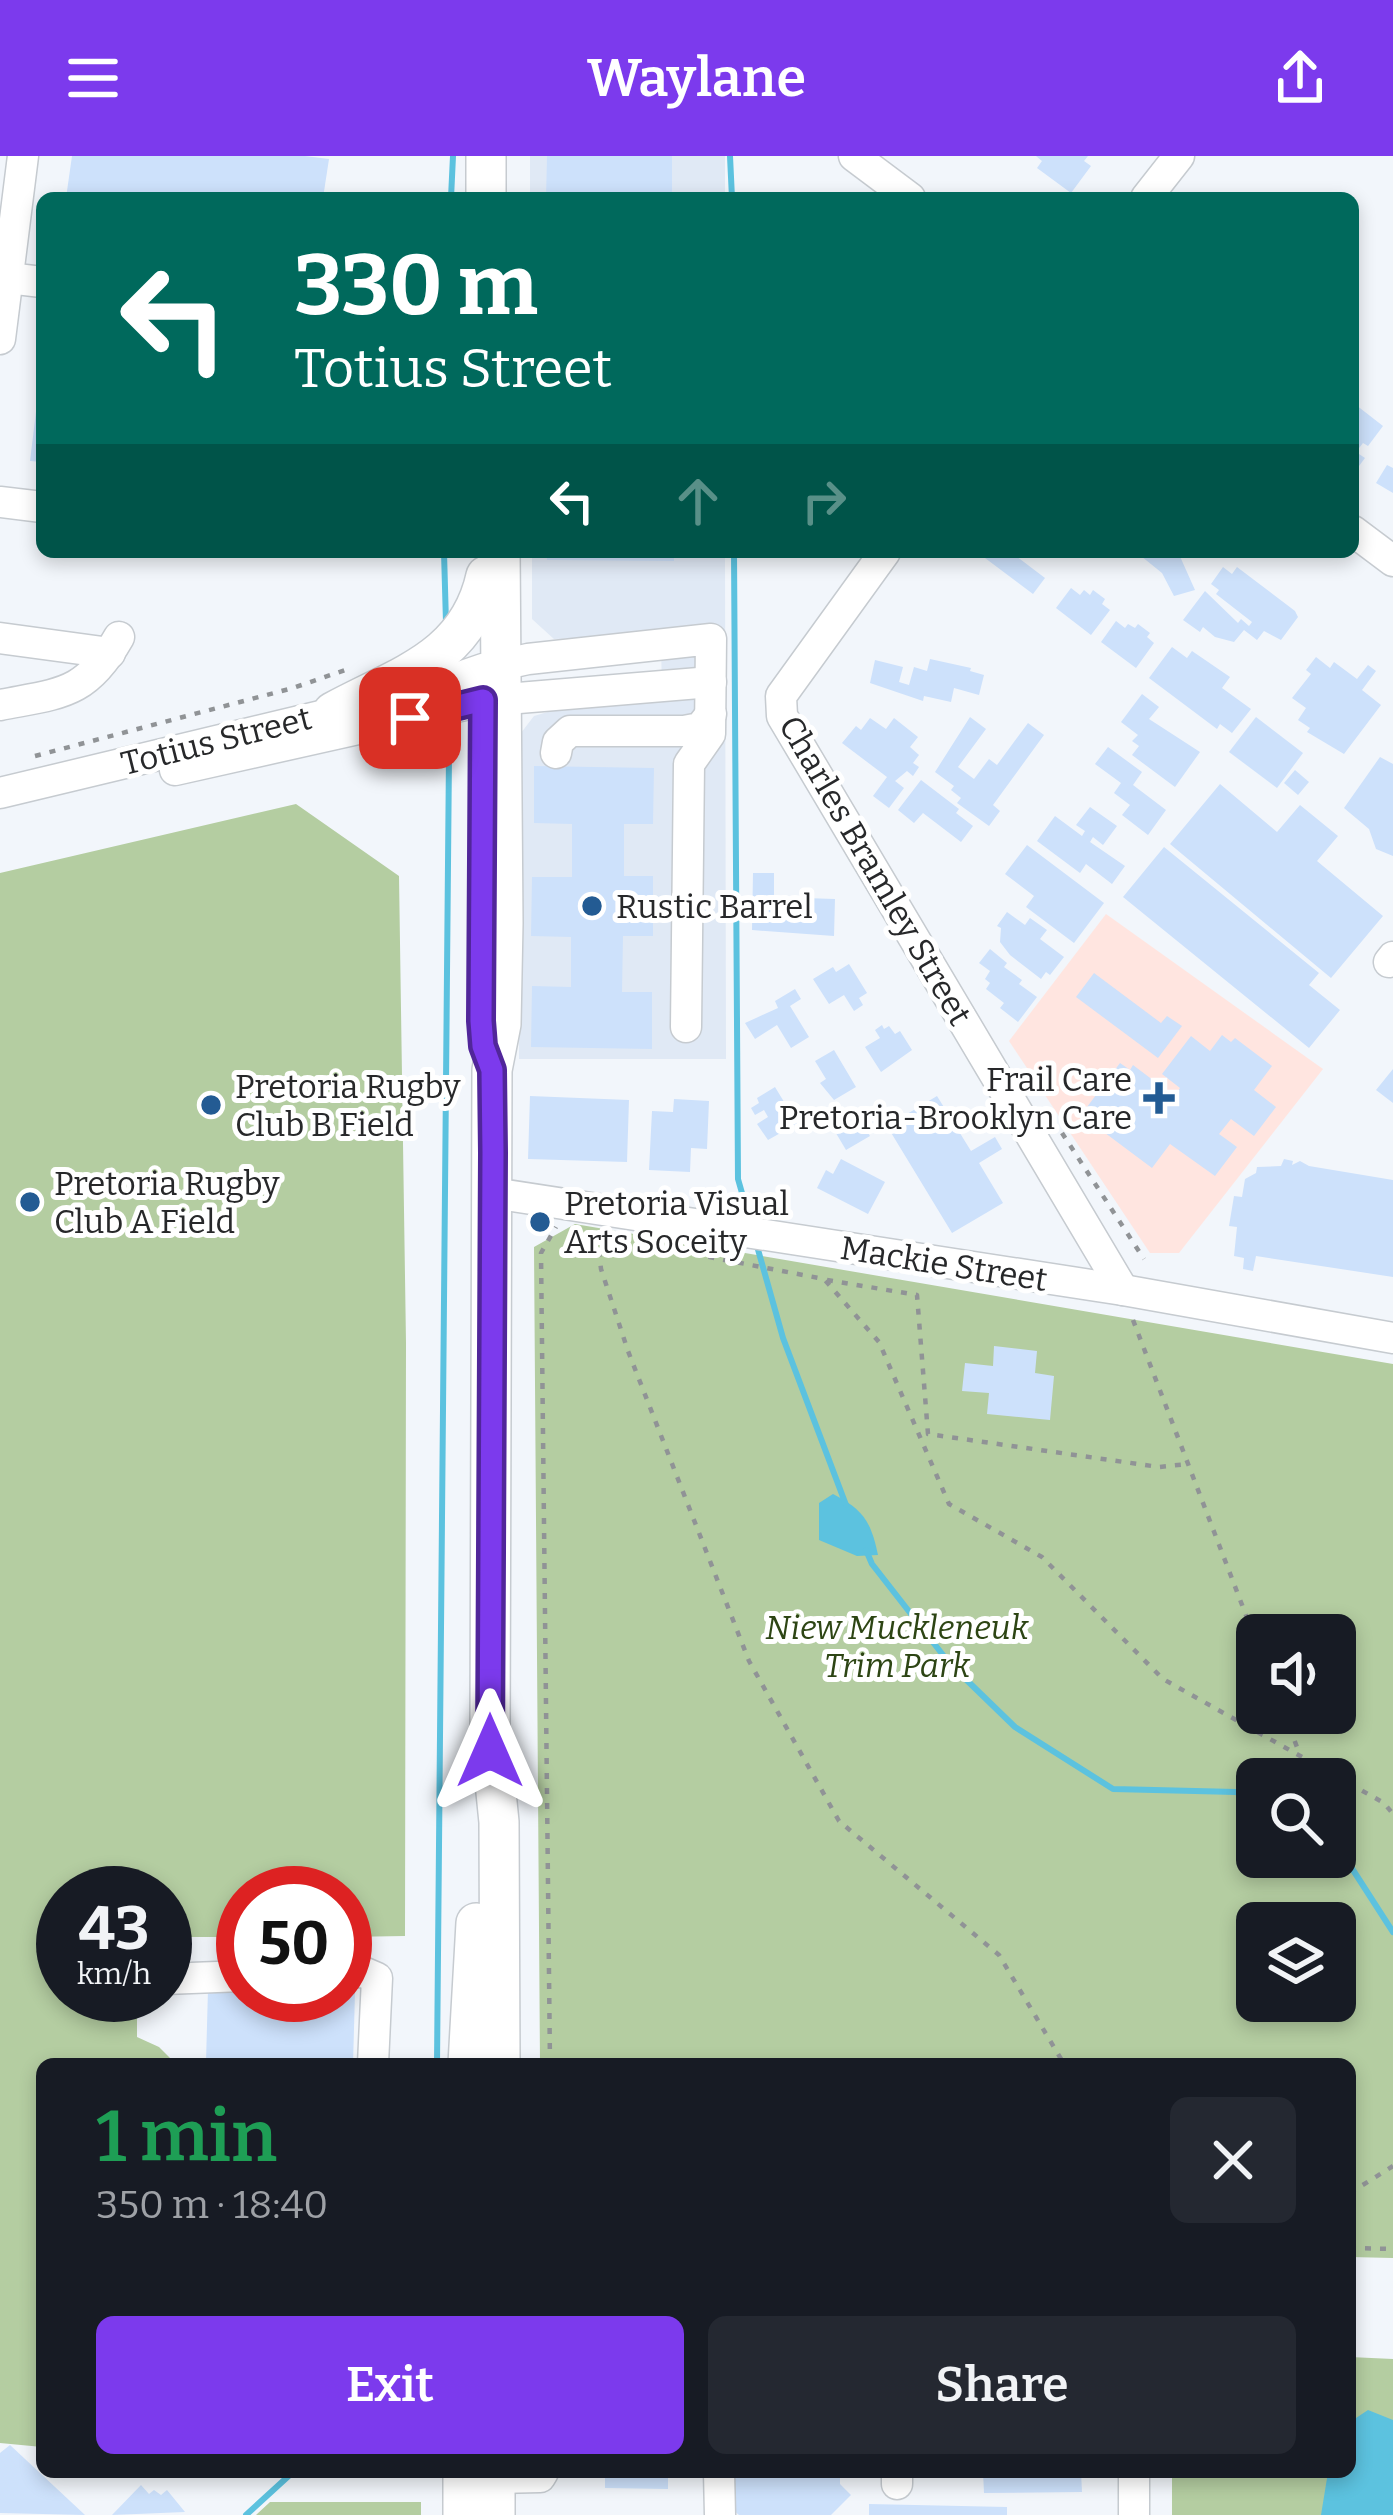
<!DOCTYPE html>
<meta charset="utf-8">
<style>
:root{--surface:#171b24;--page:#242831;--text:#f1f3f6;--muted:#9ea1a6;--accent:#7c3aed}
body{margin:0;font-family:Bitter,serif;background:var(--page);color:var(--text);height:100vh;display:flex;flex-direction:column;font-size:45px;white-space:nowrap}
*{box-sizing:border-box;margin:0}
p{font-size:39px;color:var(--muted)}
.icon{flex:none;width:66px;height:66px;fill:none;stroke:currentColor;stroke-width:2;stroke-linecap:round;stroke-linejoin:round}
.map{position:relative;flex:1;overflow:hidden}
.panel{position:absolute;left:36px;top:1902px;width:1320px;height:420px;display:flex;flex-direction:column;background:var(--surface);border-radius:18px;box-shadow:0 6px 18px #0003}
.panel>*{flex:none}
.hud{position:absolute;left:36px;top:36px;width:1323px;height:366px;border-radius:18px;box-shadow:0 6px 18px #0003;background:#00695c;color:#fff;overflow:hidden}
.tools{position:absolute;left:1236px;top:1458px;display:grid;gap:24px}
.tools a{display:grid;place-items:center;width:120px;height:120px;border-radius:18px;background:var(--surface);box-shadow:0 6px 18px #0003;font-size:60px}
.speed{position:absolute;left:36px;top:1710px;display:flex;gap:24px;font-size:60px;font-weight:700;text-align:center}
.speed>*{display:grid;place-content:center;width:156px;height:156px;border-radius:50%;background:var(--surface);box-shadow:0 6px 18px #0003;line-height:1}
.speed small{font-size:30px;font-weight:400}
.speed .limit{border:18px solid #d22;background:#fff;color:#111}
.pin{position:absolute;display:grid;place-items:center;width:102px;height:102px;color:#fff;margin:-51px;border-radius:24px;box-shadow:0 6px 18px #0006}
.me{position:absolute;width:132px;margin:-66px;rotate:0deg;stroke-linejoin:round;filter:drop-shadow(0 0 9px #0008)}
.turn{display:flex;align-items:center;gap:42px;height:252px;padding:0 60px;font-size:54px}
.turn .icon{width:156px;height:156px;stroke-width:2.5}
.turn b{display:block;font-size:84px;line-height:102px}
.lanes{display:flex;align-items:center;height:114px;padding:0 60px;background:#0003;justify-content:center;gap:60px;direction:ltr}
.lanes .off{opacity:.35}
.round{display:grid;place-items:center;flex:none;width:126px;height:126px;border-radius:18px;background:var(--page)}
.summary{display:flex;align-items:center;justify-content:space-between;height:204px;padding:0 60px}
h1{font-size:72px;font-weight:600;line-height:90px;color:#1e9e55}
.button{display:flex;gap:24px;margin-top:auto;padding:24px 60px}
.button a{flex:1;height:138px;border-radius:18px;background:var(--accent);color:#fff;font-size:48px;font-weight:600;line-height:138px;text-align:center}
.button a+a{background:var(--page);color:var(--text)}
header{display:flex;justify-content:space-between;align-items:center;height:156px;padding:0 60px;background:var(--accent);color:#fff;font-size:54px;font-weight:600}
.map>svg:first-child{display:block}
</style>
<header><svg class="icon" aria-label="menu" viewBox="0 0 24 24"><path d="M4 6h16M4 12h16M4 18h16"/></svg>Waylane<svg class="icon" aria-label="share" viewBox="0 0 24 24"><path d="M12 15V3M7 8l5-5 5 5M5 13v7h14v-7"/></svg></header>
<div class="map">
<svg width="1393" height="2359" viewBox="0 0 1393 2359">
<rect width="100%" height="100%" fill="#f2f6fb"/>
<g fill="#e0e9f5">
<rect x="530" y="0" width="195" height="42"/>
<polygon points="532,396 725,396 726,903 519,903 521,577 534,560 568,550 662,546 661,480 554,483 532,463"/>
</g>
<polygon fill="#ffe5e0" points="1106,758 1323,913 1179,1097 1150,1097 1009,885"/>
<g fill="#b4cda1" fill-rule="evenodd">
<polygon points="296,648 399,720 406,1187 405,1780 345,1781 345,1737 243,1737 243,1781 165,1781 165,1737 63,1737 63,1839 137,1839 137,1881 159,1891 176,1908 42,1908 42,2291 0,2287 0,717"/>
<path d="M575 1068 1393 1208V2102L1350 2101V1908H540L534 1091ZM1257 1479H1335V1557H1257ZM1257 1623H1335V1701H1257ZM1257 1767H1335V1845H1257Z"/>
<polygon points="1350,2201 1393,2203 1393,2359 1172,2359 1172,2316 1350,2316"/>
<polygon points="270,2346 421,2346 421,2359 256,2359"/>
</g>
<g fill="#5cc2df">
<path d="M833 1338C864 1354 871 1366 878 1399L857 1400 819 1384V1347Z"/>
<polygon points="1368,2254 1393,2264 1393,2359 1321,2359 1328,2316 1350,2316 1350,2266"/>
</g>
<g fill="none" stroke-linecap="round" stroke-linejoin="round">
<g stroke="#5cc2df" stroke-width="6">
<polyline points="730,0 732,42"/>
<polyline points="451,42 453,0"/>
<polyline points="444,396 446,467"/>
<polyline points="734,396 738,1023 750,1065"/>
<polyline points="757,1090 783,1182 846,1349"/>
<polyline points="866,1394 872,1408 950,1508 1015,1571 1113,1633 1236,1636 1257,1647"/>
<polyline points="1335,1686 1393,1776"/>
<polyline points="437,1908 449,599"/>
<polyline points="246,2359 293,2316"/>
</g>
</g>
<g fill="#cde1fb">
<polygon points="72,0 305,0 329,3 323,42 66,42"/>
<polygon points="547,0 672,0 672,42 546,42"/>
<polygon points="1036,0 1088,0 1084,5 1091,10 1071,37 1037,12 1042,5"/>
<polygon points="39,231 42,232 42,306 30,305"/>
<polygon points="1356,249 1383,270 1368,290 1363,287 1356,296 1365,302 1353,318"/>
<polygon points="1387,309 1393,312 1393,337 1376,327"/>
<polygon points="546,396 674,396 674,405 547,404"/>
<polygon points="977,396 1019,396 1016,400 1045,422 1033,438"/>
<polygon points="1136,396 1178,396 1195,434 1174,440 1162,417"/>
<polygon points="1223,411 1232,418 1237,411 1295,455 1298,461 1281,484 1264,475 1257,484 1244,474 1234,486 1215,481 1203,471 1200,476 1183,464 1205,435 1238,467 1241,463 1249,470 1252,466 1216,438 1219,434 1211,428"/>
<polygon points="1071,432 1080,439 1084,434 1090,439 1093,434 1105,443 1102,448 1110,454 1091,479 1056,452"/>
<polygon points="1116,465 1125,472 1128,468 1135,472 1138,468 1150,477 1147,481 1154,487 1136,512 1101,486"/>
<polygon points="1172,491 1187,502 1192,495 1230,521 1222,532 1251,553 1232,577 1220,568 1217,573 1149,522"/>
<polygon points="1316,501 1330,512 1334,506 1357,523 1368,509 1376,515 1362,534 1381,549 1344,598 1307,576 1310,572 1298,564 1306,552 1292,542 1311,518 1306,514"/>
<polygon points="930,503 971,512 970,515 984,519 979,539 954,532 951,546 924,540 923,545 870,527 875,504 903,511 899,526 909,529 914,511 927,515"/>
<polygon points="1142,538 1159,551 1149,563 1200,596 1175,631 1132,599 1139,590 1132,585 1138,579 1121,566"/>
<polygon points="970,561 986,573 958,611 974,623 989,603 997,609 1028,567 1044,579 993,649 1000,655 989,670 957,647 961,642 951,634 954,630 935,616"/>
<polygon points="1256,561 1303,597 1277,632 1229,596"/>
<polygon points="870,562 886,573 894,562 918,581 910,591 919,599 913,607 919,611 913,620 907,615 895,625 904,632 889,652 873,640 887,621 842,587 856,570 861,574"/>
<polygon points="1108,591 1142,616 1133,629 1166,654 1148,679 1122,659 1130,649 1114,637 1121,627 1095,608"/>
<polygon points="1380,601 1393,608 1393,700 1376,693 1369,673 1344,652"/>
<polygon points="534,610 654,612 653,668 624,668 624,720 653,720 653,780 623,780 622,836 652,836 652,893 531,891 532,830 571,831 571,781 531,780 532,721 572,721 572,668 534,667"/>
<polygon points="1295,614 1309,626 1298,639 1284,627"/>
<polygon points="921,624 959,653 956,657 973,670 961,686 923,657 914,667 898,654"/>
<polygon points="1220,628 1277,676 1300,649 1338,680 1317,705 1383,760 1331,822 1170,688"/>
<polygon points="1090,651 1117,670 1103,689 1093,681 1090,686 1125,710 1112,728 1086,708 1080,717 1037,685 1055,660 1082,680 1085,675 1076,669"/>
<polygon points="1027,689 1104,747 1074,787 1026,751 1034,740 1005,718"/>
<polygon points="1164,691 1319,817 1309,829 1340,854 1309,892 1123,741"/>
<polygon points="753,717 774,717 774,741 835,743 834,780 752,774"/>
<polygon points="1007,756 1025,769 1030,762 1047,774 1040,783 1064,801 1050,819 1046,816 1041,823 1010,799 1000,786 1001,772 997,770"/>
<polygon points="990,793 1007,807 1004,811 1022,824 1019,828 1037,841 1018,866 1000,852 1004,847 986,833 990,827 985,823 990,815 979,807"/>
<polygon points="849,808 867,837 859,842 863,849 854,855 844,839 829,848 813,823 833,811 836,816"/>
<polygon points="1094,817 1161,867 1167,860 1182,870 1158,902 1076,841"/>
<polygon points="795,833 801,843 790,850 809,881 791,892 777,869 755,883 745,867 778,852 775,845"/>
<polygon points="882,869 884,873 889,870 895,878 900,875 912,894 881,916 865,891 880,882 875,874"/>
<polygon points="1222,879 1231,886 1235,882 1272,910 1254,934 1276,951 1254,980 1231,963 1219,978 1237,991 1215,1020 1170,988 1152,1012 1081,959 1120,907 1130,914 1133,909 1174,940 1180,932 1162,918 1191,880 1210,895"/>
<polygon points="834,894 856,931 834,944 820,927 826,923 815,905"/>
<polygon points="1393,913 1393,947 1376,934"/>
<polygon points="775,931 792,959 799,954 804,963 790,971 786,965 780,968 784,975 768,984 757,968 768,961 764,954 755,959 751,952 759,947 757,942"/>
<polygon points="530,940 629,944 627,1006 528,1003"/>
<polygon points="937,940 971,995 995,981 1002,993 979,1007 1003,1047 952,1077 887,970"/>
<polygon points="674,943 709,945 707,993 691,992 690,1016 649,1014 652,955 673,956"/>
<polygon points="854,953 870,980 846,994 830,967"/>
<polygon points="841,1003 885,1026 868,1058 817,1032 826,1014 833,1018"/>
<polygon points="1284,1003 1293,1005 1292,1009 1300,1005 1309,1010 1393,1024 1393,1121 1256,1100 1253,1115 1243,1113 1244,1102 1234,1100 1237,1071 1229,1070 1234,1040 1242,1041 1245,1023 1256,1017 1257,1011 1281,1010"/>
<polygon points="994,1190 1037,1195 1035,1217 1054,1220 1050,1264 987,1258 989,1237 962,1235 965,1207 993,1210"/>
<polygon points="208,1833 243,1834 243,1839 355,1837 353,1908 206,1906"/>
<polygon points="10,2289 85,2359 0,2357 0,2297"/>
<polygon points="605,2316 668,2316 668,2333 605,2332"/>
<polygon points="726,2316 840,2316 840,2328 851,2339 831,2359 739,2359 724,2346"/>
<polygon points="983,2316 1081,2316 1082,2336 984,2337"/>
<polygon points="141,2329 149,2338 154,2334 161,2339 167,2334 185,2356 112,2359"/>
<polygon points="869,2348 1007,2351 1007,2359 869,2359"/>
</g>
<g fill="none" stroke-linecap="round" stroke-linejoin="round">
<g stroke="#c6cbd0" stroke-width="33">
<g id="minor">
<polyline points="854,0 910,42"/>
<polyline points="1146,42 1179,0"/>
<polyline points="8,122 42,126"/>
<polyline points="0,183 23,0"/>
<polyline points="0,346 42,351"/>
<polyline points="1353,375 1393,405"/>
<polyline points="885,396 781,540 782,560 1123,1134"/>
<polyline points="0,482 110,497"/>
<path d="M0 549C61 537 86 539 119 481"/>
<polyline points="556,597 558,586 570,575 684,575 700,572 711,558"/>
<polyline points="175,614 483,545 711,526"/>
<polyline points="0,637 408,539 483,513 528,503 711,483 710,578 689,608 686,871"/>
<polyline points="1389,806 1393,801"/>
<polyline points="493,1037 1123,1134 1393,1182"/>
<polyline points="345,1817 363,1816 377,1822 373,1908"/>
<polyline points="165,1823 243,1820"/>
<polyline points="719,2316 720,2359"/>
<polyline points="495,2322 540,2321 543,2316"/>
<polyline points="897,2328 897,2316"/>
<polyline points="1134,2359 1134,2316"/>
</g>
</g>
<g stroke="#c6cbd0" stroke-width="42">
<g id="major">
<polyline points="486,42 486,0"/>
<path d="M333 556C399 520 468 503 486 420"/>
<polyline points="468,1908 476,1767"/>
<polyline points="500,1908 499,1666 490,1577 492,914 501,868 503,767 500,396"/>
<polyline points="463,2359 463,2316"/>
<polyline points="495,2359 495,2316"/>
</g>
</g>
<g stroke="#909396" stroke-width="4.5" stroke-dasharray="6 9" stroke-linecap="butt">
<polyline points="35,600 293,532 348,513"/>
<polyline points="1062,977 1144,1103"/>
<polyline points="597,1080 601,1113 628,1195 749,1505 839,1665 999,1799 1064,1908"/>
<polyline points="620,1084 824,1123 879,1186 949,1348 1042,1401 1163,1523 1384,1647 1393,1658"/>
<polyline points="827,1124 917,1139 928,1278 1159,1311 1188,1308"/>
<polyline points="1133,1164 1257,1488"/>
<polyline points="1284,1557 1300,1599"/>
<polyline points="550,1908 541,1097 556,1071"/>
<polyline points="1350,2037 1393,2010"/>
<polyline points="1350,2092 1393,2093"/>
</g>
<use href="#minor" stroke="#fff" stroke-width="30"/>
<use href="#major" stroke="#fff" stroke-width="39"/>
</g>
<g fill="none" stroke-linecap="round" stroke-linejoin="round">
<g stroke="#51269a" stroke-width="30">
<polyline id="route" points="410,562 483,544 481,865 483,890 492,914 493,997 490,1595"/>
</g>
<use href="#route" stroke="#7c3aed" stroke-width="21"/>
</g>
<g fill="#235b93" stroke="#fff" stroke-width="4.5">
<circle cx="592" cy="750" r="12"/>
<path d="M1153 924h12v12h12v12h-12v12h-12v-12h-12v-12h12z"/>
<circle cx="211" cy="949" r="12"/>
<circle cx="30" cy="1046" r="12"/>
<circle cx="540" cy="1066" r="12"/>
</g>
<g text-anchor="middle" stroke-width="10" stroke-linejoin="round" paint-order="stroke">
<g font-size="33" fill="#27282a" stroke="#fff">
<text transform="translate(216 584) rotate(-14)" y="12">Totius Street</text>
<text transform="translate(876 714) rotate(60)" y="12">Charles Bramley Street</text>
<text transform="translate(944 1107) rotate(9)" y="12">Mackie Street</text>
</g>
<g font-size="33" fill="#27282a" stroke="#fff" text-anchor="start">
<text x="616" y="762">Rustic Barrel</text>
<text x="1132" y="935" text-anchor="end">Frail Care<tspan x="1132" dy="38">Pretoria-Brooklyn Care</tspan></text>
<text x="235" y="942">Pretoria Rugby<tspan x="235" dy="38">Club B Field</tspan></text>
<text x="54" y="1039">Pretoria Rugby<tspan x="54" dy="38">Club A Field</tspan></text>
<text x="564" y="1059">Pretoria Visual<tspan x="564" dy="38">Arts Soceity</tspan></text>
</g>
<g font-size="33" font-style="italic" fill="#2d4514" stroke="#fff">
<text x="897" y="1483">Niew Muckleneuk<tspan x="897" dy="38">Trim Park</tspan></text>
</g>
</g>
</svg>
<div class="tools">
<a><svg class="icon" aria-label="sound" viewBox="0 0 24 24"><path d="M4 9h4l5-4v14l-5-4H4zM17 9q2 3 0 6"/></svg></a>
<a><svg class="icon" aria-label="search" viewBox="0 0 24 24"><circle cx="10" cy="10" r="6"/><path d="M15 15l6 6"/></svg></a>
<a><svg class="icon" aria-label="layers" viewBox="0 0 24 24"><path d="M12 4l9 5-9 5-9-5zM3 14l9 5 9-5"/></svg></a>
</div>
<div class="speed"><div>43<small>km/h</small></div><div class="limit">50</div></div>
<div class="pin" style="left:410px;top:562px;background:#d93025"><svg class="icon" aria-label="arrive" viewBox="0 0 24 24"><path d="M6 21V4h12l-3 4 3 4H6"/></svg></div>
<svg class="me" style="left:490px;top:1595px" viewBox="-20 -20 40 40"><path d="M0-17L14 15 0 8-14 15z" fill="#7c3aed" stroke="#fff" stroke-width="4"/></svg>
<div class="hud">
<div class="turn"><svg class="icon" aria-label="left" viewBox="0 0 24 24"><path d="M17 20v-9H6M10 6l-5 5 5 5"/></svg><div><b>330 m</b>Totius Street</div></div>
<div class="lanes"><svg class="icon" aria-label="left" viewBox="0 0 24 24"><path d="M17 20v-9H6M10 6l-5 5 5 5"/></svg><svg class="icon off" aria-label="ahead" viewBox="0 0 24 24"><path d="M12 20V5M6 11l6-6 6 6"/></svg><svg class="icon off" aria-label="right" viewBox="0 0 24 24"><path d="M7 20v-9h11M14 6l5 5-5 5"/></svg></div>
</div>
<section class="panel">
<div class="summary"><div><h1>1 min</h1><p>350 m · 18:40</p></div><a class="round"><svg class="icon" aria-label="close" viewBox="0 0 24 24"><path d="M6 6l12 12M18 6L6 18"/></svg></a></div>
<div class="button"><a>Exit</a><a>Share</a></div>
</section>
</div>
